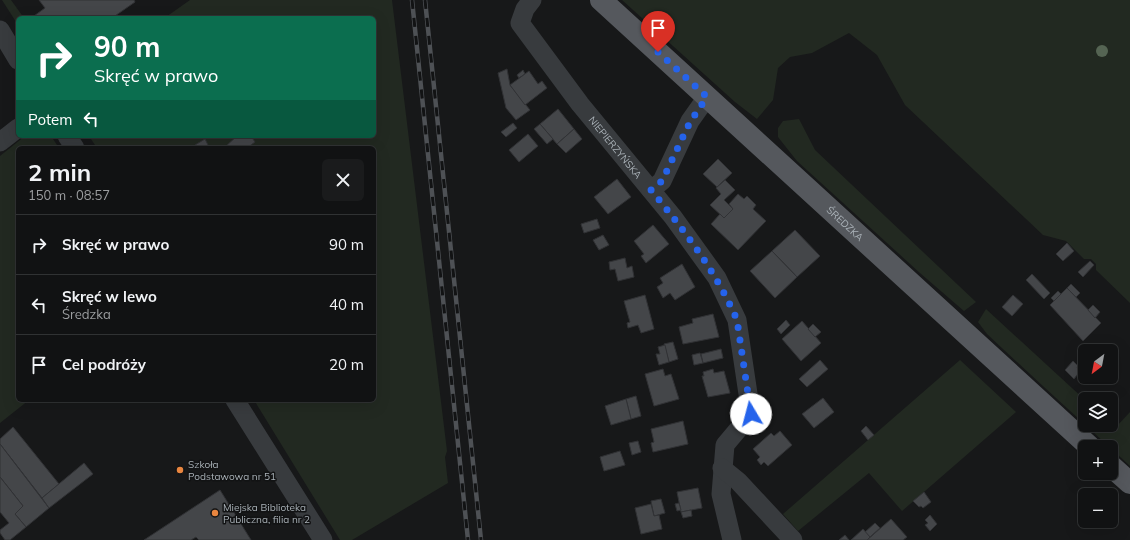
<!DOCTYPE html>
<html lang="pl">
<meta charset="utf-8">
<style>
:root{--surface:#111213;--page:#1a1b1c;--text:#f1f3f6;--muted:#9c9ea0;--line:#303233}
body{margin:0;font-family:Mulish,sans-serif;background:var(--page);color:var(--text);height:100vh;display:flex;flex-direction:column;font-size:15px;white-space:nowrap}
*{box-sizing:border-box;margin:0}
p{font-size:13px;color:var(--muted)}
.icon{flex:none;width:22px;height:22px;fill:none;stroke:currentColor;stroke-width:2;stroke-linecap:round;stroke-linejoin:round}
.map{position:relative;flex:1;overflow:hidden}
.panel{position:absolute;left:16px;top:146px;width:360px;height:256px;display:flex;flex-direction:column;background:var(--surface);border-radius:6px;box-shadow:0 4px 16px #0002,0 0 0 1px var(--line)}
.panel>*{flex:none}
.top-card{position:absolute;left:16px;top:16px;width:360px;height:122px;border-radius:6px;box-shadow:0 4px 16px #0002,0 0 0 1px var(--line);background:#0b6e4f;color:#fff;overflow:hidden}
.needle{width:26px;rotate:212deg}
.controls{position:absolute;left:1078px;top:344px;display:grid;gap:8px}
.controls a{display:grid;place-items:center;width:40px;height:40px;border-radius:6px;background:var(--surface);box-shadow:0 4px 16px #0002,0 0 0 1px var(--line);font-size:20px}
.pin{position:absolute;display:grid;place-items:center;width:34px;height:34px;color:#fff;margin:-41px -17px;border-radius:50% 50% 50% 0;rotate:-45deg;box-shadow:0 0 4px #0007}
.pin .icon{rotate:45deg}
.me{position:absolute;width:44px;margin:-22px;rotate:352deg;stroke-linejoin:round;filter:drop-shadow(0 0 3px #0008)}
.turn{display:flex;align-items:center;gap:14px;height:84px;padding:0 12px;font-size:18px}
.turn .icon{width:52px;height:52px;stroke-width:2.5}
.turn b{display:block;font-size:28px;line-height:34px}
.then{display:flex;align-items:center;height:38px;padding:0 12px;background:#0003;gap:8px;font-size:15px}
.round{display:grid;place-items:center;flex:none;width:42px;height:42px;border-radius:6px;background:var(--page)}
.summary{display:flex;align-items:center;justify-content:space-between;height:68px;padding:0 12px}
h1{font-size:24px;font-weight:700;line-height:30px}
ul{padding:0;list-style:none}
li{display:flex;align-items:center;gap:12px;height:60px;padding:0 12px;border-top:1px solid var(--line)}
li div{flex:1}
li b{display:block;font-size:15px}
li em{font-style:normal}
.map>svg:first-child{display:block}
</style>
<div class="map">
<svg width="1130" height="540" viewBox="0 0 1130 540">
<rect width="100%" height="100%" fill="#171819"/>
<g fill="#222921">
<polygon points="2,0 11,0 24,18 18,18 18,25"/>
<polygon points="190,0 392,0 447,451 445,457 448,483 352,540 340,540 254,400 374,400 374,148 97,148 89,136 374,136 374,18 166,17"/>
<polygon points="622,0 1130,0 1130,303 1096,270 1096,264 1091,259 1084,259 1066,241 1043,235 905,105 877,55 849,33 812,53 790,57 778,68 773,100 757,119 735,102"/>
<polygon points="799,119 815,150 976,302 964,311 920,273 797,161 778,137 778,128 783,121"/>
<polygon points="25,136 51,136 59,148 18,148 18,400 29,400 0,423 0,156"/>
<path d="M986 309 1085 400V425H1111V423L1116 427 1130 412V466C1083 423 1034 378 987 334L978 322Z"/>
<polygon points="960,360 1016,412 902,511 869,473 798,531 783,514"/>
</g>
<g fill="#444649" stroke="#313235">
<polygon points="39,0 134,0 135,2 112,18 35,18 34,16 45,8"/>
<polygon points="507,69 510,85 530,110 516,120 506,108 498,73"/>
<polygon points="523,70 525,74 519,78 517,75"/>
<polygon points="529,71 538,84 542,81 547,88 525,105 510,85"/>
<polygon points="558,109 574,129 557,144 540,124"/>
<polygon points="513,123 517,128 506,137 501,132"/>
<polygon points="540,124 553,139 547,144 534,129"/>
<polygon points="574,129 582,139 566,153 557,144"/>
<polygon points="528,134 538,146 519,162 509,150"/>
<polygon points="237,136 241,136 242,138 251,136 255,142 247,148 228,148 226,146"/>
<polygon points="205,139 209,147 196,148 195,145"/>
<polygon points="718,159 732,173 717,187 703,174"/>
<polygon points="617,179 631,197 608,214 594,197"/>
<polygon points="725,180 735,190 724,200 733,209 724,218 710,205 721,194 716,188"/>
<polygon points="738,194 744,199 747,196 756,205 753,209 766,221 738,250 711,224 720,214 724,218 733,209 729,204"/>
<polygon points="597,219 600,228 584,233 581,224"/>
<polygon points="653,225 669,244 646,263 641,256 644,254 634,241"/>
<polygon points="795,230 820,256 797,277 772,251"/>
<polygon points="603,235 609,245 599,250 593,240"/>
<polygon points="1067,243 1074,251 1063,261 1056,254"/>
<polygon points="772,251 797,277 775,298 750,271"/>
<polygon points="625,258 627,268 632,266 634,277 618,281 615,269 610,270 609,262"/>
<polygon points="1090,261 1094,265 1083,277 1078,272"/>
<polygon points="682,264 695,287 675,300 670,293 663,298 657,287 663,283 660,278"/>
<polygon points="1032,274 1050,293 1044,299 1026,280"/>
<polygon points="1071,284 1080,293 1076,297 1067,288"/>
<polygon points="1067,288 1101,323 1083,341 1050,305"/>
<polygon points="1058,291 1061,294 1054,301 1051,298"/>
<polygon points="645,295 654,329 641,333 638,325 628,328 627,323 630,322 624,301"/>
<polygon points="1013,295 1023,304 1012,316 1002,307"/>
<polygon points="1093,305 1100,312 1095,318 1088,310"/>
<polygon points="713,314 719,337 683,344 679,327 693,323 692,319"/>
<polygon points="786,320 790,325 781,334 777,329"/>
<polygon points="802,321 821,343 801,361 782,339"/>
<polygon points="813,324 821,332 815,337 808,329"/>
<polygon points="673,342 678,359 669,362 664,344"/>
<polygon points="665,345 669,362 659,365 656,354 660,354 658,347"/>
<polygon points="721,349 723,358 703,363 701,354"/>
<polygon points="700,353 703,363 694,365 692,355"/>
<polygon points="820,360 828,369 807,387 799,379"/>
<polygon points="1073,361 1078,366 1077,368 1080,371 1074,379 1065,370"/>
<polygon points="663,369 665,376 671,374 679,399 654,406 645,374"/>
<polygon points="713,369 714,373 724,371 730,393 708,397 702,376 704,376 703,372"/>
<polygon points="636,396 641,416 631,419 626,399"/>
<polygon points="823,398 834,412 814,428 802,414"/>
<polygon points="626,399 631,419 611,425 605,406"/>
<polygon points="683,421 688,444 653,452 651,443 654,442 651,429"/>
<polygon points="866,426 874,435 868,440 861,431"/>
<polygon points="13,427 59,484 42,498 0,444 0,439"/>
<polygon points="780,431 792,445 768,466 764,462 761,465 757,460 760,457 753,449 771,433 774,436"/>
<polygon points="638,441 641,452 632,455 629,443"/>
<polygon points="0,444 49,508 26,527 15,514 23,506 0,477"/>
<polygon points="620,451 625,465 604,471 600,457"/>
<polygon points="84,463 93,474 49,508 42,498"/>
<polygon points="0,477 23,506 15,514 26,527 10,540 5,540 0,533 0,530 9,523 0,512"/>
<polygon points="698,488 702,508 681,512 677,492"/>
<polygon points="220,490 251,540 199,540 196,537 191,540 144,540"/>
<polygon points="924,492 931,502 923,508 921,506 919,507 913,501"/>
<polygon points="661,499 665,513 654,516 651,501"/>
<polygon points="679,503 681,510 677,511 675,504"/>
<polygon points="651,504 654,516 659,515 662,529 641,534 635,508"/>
<polygon points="691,510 692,516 683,518 681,512"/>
<polygon points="930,515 937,524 930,531 925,525 928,523 925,520"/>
<polygon points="891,519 907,537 903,540 867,540"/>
<polygon points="875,523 880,528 870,537 865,532"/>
<polygon points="863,529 870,537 867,540 851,540"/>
<polygon points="845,535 849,540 839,540"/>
</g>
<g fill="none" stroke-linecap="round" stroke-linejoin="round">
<g stroke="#383b3e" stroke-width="19">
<path id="s1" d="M532 0 525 9 520 23 580 104 673 217 717 278 737 320 751 414 725 445 721 494 732 540"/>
<polyline points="0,30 18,60"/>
<polyline points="67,136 75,148"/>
<polyline points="0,142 18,128"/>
<polyline points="651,190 662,181 690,121 707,97"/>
<polyline points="235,400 323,540"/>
<polyline points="722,468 738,481 793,540"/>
</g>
<g stroke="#55585d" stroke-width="22">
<path id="s2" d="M601 0 1090 447"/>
<polyline points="1111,466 1130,483"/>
</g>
<g stroke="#4e5155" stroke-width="4.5">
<g id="rail">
<polyline points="412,0 468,540"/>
<polyline points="425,0 481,540"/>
</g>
</g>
<use href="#rail" stroke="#121314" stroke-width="3" stroke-dasharray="9" stroke-linecap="butt"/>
</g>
<circle fill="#556453" cx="1102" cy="51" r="6"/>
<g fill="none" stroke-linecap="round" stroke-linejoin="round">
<path stroke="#2563eb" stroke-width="7" stroke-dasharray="0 12.6" d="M658 52 707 97 690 122 662 181 651 190C684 230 716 271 737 320L751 414"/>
</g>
<g fill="#e9863f" stroke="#121314" stroke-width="1.5">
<circle cx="180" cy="470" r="4"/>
<circle cx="215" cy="513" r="4"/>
</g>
<g text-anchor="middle" stroke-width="3" stroke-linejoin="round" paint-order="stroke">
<g font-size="10" fill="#aab2b8" stroke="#121314">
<text dy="4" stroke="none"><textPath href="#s1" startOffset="183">NIEPIERZYŃSKA</textPath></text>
<text dy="4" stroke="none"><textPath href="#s2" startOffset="331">ŚREDZKA</textPath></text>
</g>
<g font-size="10" fill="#aab2b8" stroke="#121314" text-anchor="start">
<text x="188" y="468">Szkoła<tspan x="188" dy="12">Podstawowa nr 51</tspan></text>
<text x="223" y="511">Miejska Biblioteka<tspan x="223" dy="12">Publiczna, filia nr 2</tspan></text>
</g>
</g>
</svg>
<div class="controls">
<a><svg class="needle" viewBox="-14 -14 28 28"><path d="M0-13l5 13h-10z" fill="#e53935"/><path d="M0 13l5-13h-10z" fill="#9c9ea0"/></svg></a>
<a><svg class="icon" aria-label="layers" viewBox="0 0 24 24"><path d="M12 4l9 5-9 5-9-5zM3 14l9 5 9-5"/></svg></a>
<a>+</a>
<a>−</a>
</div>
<div class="pin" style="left:658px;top:52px;background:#d93025"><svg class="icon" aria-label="arrive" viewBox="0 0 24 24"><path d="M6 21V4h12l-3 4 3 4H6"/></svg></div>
<svg class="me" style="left:751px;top:414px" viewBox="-20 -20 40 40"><circle r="19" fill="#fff"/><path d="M0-13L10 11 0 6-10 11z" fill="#2563eb"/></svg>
<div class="top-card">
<div class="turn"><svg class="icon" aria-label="right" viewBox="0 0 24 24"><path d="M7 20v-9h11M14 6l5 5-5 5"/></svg><div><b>90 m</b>Skręć w prawo</div></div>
<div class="then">Potem<svg class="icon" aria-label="left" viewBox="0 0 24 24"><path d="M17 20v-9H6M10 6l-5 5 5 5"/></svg></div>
</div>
<section class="panel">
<div class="summary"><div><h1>2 min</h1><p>150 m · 08:57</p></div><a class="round"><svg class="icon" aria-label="close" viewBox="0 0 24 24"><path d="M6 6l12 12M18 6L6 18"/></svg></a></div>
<ul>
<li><svg class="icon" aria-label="right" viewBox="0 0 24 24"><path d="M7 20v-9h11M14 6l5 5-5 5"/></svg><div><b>Skręć w prawo</b></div><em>90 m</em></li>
<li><svg class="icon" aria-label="left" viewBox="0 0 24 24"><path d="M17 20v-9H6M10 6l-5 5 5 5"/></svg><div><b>Skręć w lewo</b><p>Średzka</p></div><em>40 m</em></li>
<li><svg class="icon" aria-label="arrive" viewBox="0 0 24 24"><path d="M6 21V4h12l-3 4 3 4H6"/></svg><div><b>Cel podróży</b></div><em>20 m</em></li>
</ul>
</section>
</div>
